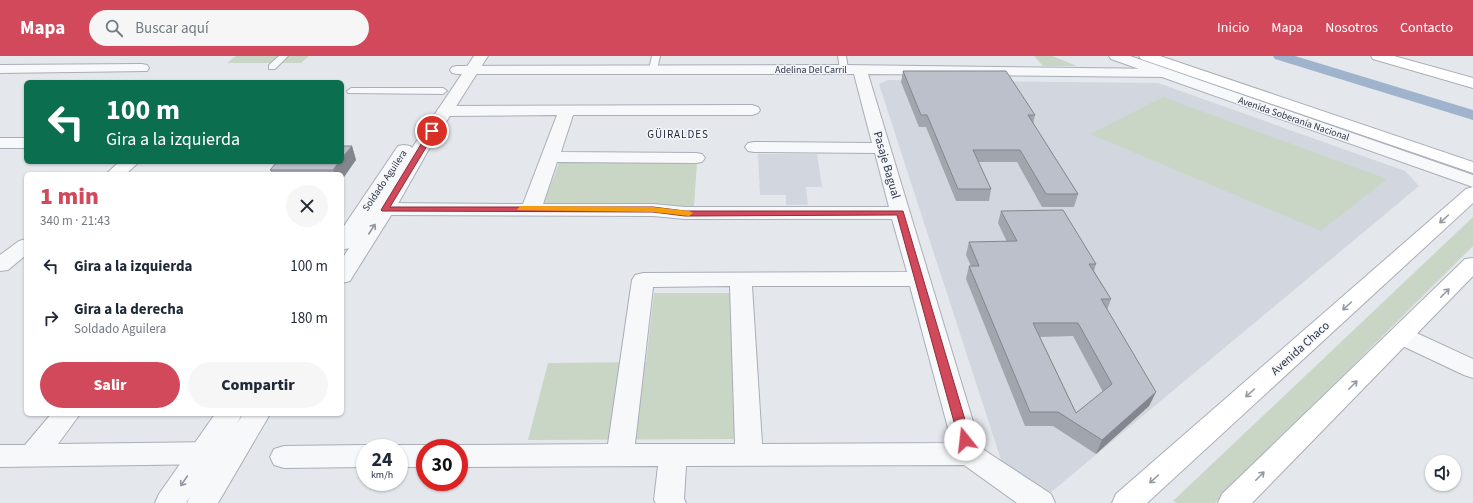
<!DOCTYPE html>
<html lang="es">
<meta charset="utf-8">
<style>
:root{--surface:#fff;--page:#f6f6f7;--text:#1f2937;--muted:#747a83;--accent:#d1495b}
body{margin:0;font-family:"Source Sans 3",sans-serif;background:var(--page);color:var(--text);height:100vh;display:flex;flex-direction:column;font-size:15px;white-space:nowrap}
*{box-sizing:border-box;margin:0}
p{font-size:13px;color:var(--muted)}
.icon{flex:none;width:22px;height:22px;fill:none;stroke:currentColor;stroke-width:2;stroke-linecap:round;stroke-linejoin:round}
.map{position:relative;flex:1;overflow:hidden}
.panel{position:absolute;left:24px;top:116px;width:320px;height:244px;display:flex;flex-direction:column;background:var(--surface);border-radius:6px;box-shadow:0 1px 3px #0004}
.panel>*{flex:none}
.guide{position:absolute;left:24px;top:24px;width:320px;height:84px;border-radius:6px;box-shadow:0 1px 3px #0004;background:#0b6e4f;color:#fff;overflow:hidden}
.tools{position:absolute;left:1425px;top:399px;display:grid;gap:8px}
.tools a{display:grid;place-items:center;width:36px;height:36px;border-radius:50%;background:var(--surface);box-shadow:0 1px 3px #0004;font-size:20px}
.speed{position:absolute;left:356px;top:383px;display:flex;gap:8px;font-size:20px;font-weight:700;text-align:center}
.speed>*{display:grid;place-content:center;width:52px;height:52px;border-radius:50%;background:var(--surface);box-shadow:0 1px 3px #0004;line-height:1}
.speed small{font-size:10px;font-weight:400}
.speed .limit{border:6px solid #d22;background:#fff;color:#111}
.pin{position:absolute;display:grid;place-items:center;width:34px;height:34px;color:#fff;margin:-17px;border:2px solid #fff;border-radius:50%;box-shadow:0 1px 4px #0007}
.me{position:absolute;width:44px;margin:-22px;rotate:344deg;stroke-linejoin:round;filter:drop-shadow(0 0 3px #0008)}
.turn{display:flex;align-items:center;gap:14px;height:84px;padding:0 16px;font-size:18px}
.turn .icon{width:52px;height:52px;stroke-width:2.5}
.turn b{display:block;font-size:28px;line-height:34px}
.round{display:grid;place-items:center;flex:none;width:42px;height:42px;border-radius:21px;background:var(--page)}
.headline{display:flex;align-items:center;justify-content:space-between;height:68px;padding:0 16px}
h1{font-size:24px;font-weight:800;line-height:30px;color:var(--accent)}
.action{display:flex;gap:8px;margin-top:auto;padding:8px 16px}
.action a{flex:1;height:46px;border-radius:24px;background:var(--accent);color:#fff;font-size:16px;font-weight:800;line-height:46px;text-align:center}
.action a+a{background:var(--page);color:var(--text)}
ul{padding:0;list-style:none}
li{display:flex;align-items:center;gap:12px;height:52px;padding:0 16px}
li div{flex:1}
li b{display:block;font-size:15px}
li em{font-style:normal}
header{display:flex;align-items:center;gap:24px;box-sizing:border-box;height:56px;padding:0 20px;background:var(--accent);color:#fff}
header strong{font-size:19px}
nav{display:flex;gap:22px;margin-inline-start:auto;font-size:14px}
.search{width:280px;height:36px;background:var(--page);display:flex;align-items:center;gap:10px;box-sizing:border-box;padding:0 14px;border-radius:22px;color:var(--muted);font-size:15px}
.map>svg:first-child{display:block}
</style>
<header>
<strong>Mapa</strong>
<div class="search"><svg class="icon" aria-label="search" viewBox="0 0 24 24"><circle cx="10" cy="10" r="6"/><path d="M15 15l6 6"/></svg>Buscar aquí</div>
<nav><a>Inicio</a><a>Mapa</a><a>Nosotros</a><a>Contacto</a></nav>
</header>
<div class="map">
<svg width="1473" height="447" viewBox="0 0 1473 447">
<rect width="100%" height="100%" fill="#e4e7ec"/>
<g fill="#d2d6de">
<polygon points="888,24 1158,27 1405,115 1419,130 1050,437 1002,407 879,28"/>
<polygon points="758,98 817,98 822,131 806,131 808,149 786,149 786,139 760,139"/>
</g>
<g fill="#c9d6c5">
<polygon points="236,0 309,0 301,7 227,7"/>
<polygon points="1034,0 1052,0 1077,10 1043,10"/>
<polygon points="1163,41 1387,123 1321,175 1090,78"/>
<polygon points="559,107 697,107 694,150 543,149"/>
<polygon points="1473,161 1473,190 1215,447 1176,447 1173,445"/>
<polygon points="654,237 734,237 734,383 528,384 548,307 646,306"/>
</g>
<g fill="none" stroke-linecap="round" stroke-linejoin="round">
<polygon fill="#9fb4cc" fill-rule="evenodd" points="1273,0 1295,0 1473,54 1473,64 1275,3"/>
<g stroke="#a9aeb7" stroke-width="2">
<g id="service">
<polygon points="279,0 288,0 275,13 269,13 269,9"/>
<polygon points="652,0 660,0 657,13 653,15 649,13"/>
<polygon points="838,0 846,0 848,13 847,15 841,15 840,13"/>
<polygon points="351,32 443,32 447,35 443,38 348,37 347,35"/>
</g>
</g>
<g stroke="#a9aeb7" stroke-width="2">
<g id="minor">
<polygon points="142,8 147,9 149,12 147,15 0,17 0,9"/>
<path d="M844 9 1165 13 1170 14 1172 17 1170 20 1165 21 868 18 981 392 1051 438 1055 447H1017L964 409 686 410 684 443 686 447H656L654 444 658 410 459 411V392H449L459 389 608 388 632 224 635 219 643 217 907 216 892 163H685L653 160 385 159 378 157 375 153 378 149 385 147 523 148 557 59 445 60 439 58 437 55 439 52 445 50 752 49 758 51 760 54 758 57 752 59H573L561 96 696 97 702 98 705 102 702 106 696 107 557 106 543 148H653L685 151H889L875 97 754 96 748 95 745 91 748 87 754 86 872 87 854 18H457L452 17 450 14 452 11 457 10ZM730 230 735 388H635L653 231ZM752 230H910L952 387 762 388Z"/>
<rect x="0" y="82" width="26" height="10"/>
<polygon points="119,106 139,106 126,118 106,118"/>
<polygon points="26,183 26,199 8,214 0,215 0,199 19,185"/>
<polygon points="1402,272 1410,274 1473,303 1473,322 1464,319 1394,286 1390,280 1394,274"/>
<polygon points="51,358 80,358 58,388 218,386 228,389 232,397 228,405 218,408 0,411 0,389 25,389"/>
<polygon points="365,389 375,392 365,392 365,411 284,412 274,409 270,401 274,393 284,390"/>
<polygon points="399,389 425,389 435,392 425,392 425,411 399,411 399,392 389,392"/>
</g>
</g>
<g stroke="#a9aeb7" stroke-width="2">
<g id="tertiary">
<polygon points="474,0 488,0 429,93 395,153 353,220 350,225 342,227 342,203 349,192 342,194 342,173 398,90 404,89 410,90 412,92"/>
<polygon points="1109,0 1130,0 1473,119 1473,131 1111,3"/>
<polygon points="215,358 242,358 237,368 243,358 270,358 218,447 187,447 190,441 186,447 155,447 159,438"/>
</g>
</g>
<g stroke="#a9aeb7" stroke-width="2">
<g id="secondary">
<polygon points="1139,0 1160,0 1473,106 1473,117 1141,3"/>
<polygon points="1371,0 1394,0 1473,22 1473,32 1373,3"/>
<polygon points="1473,131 1473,147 1147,447 1112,447 1116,438 1466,133"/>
<polygon points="1473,202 1473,220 1252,447 1218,447 1222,438 1465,203"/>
</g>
</g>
<use href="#service" fill="#f7f8fa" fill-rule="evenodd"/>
<use href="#minor" fill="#f7f8fa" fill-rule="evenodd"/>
<use href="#tertiary" fill="#f7f8fa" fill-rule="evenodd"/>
<use href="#secondary" fill="#fff" fill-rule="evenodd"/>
</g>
<g fill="#a1a5ae" fill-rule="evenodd">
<polygon points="903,15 1035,59 1033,68 1078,138 1074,151 1042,151 1017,106 978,106 991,133 989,145 956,145 926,71 919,71 901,26"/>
<polygon points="352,90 356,104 342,118 272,118 270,114"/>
<path d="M1001 155 1096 208 1094 215 1111 243 1107 254 1156 336 1149 350 1096 398 1053 370H1025L966 223 969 210H971L966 199 969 186H1007L998 167ZM1073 280 1103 336 1076 357 1040 281Z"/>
</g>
<g fill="#83868d">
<polygon points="352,90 356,104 342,124 342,118 335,118 333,114 339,106 342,106 342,102"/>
<polygon points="1156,336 1149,350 1096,398 1102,384"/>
</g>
<g fill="#bbc0ca" stroke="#83868d" fill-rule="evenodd">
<polygon points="903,15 1006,15 1035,59 1028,59 1078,138 1046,138 1020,94 973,94 991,133 958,133 927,59 921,59"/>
<polygon points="342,90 352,90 342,102"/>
<polygon points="277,106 339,106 333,114 270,114"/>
<path d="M1063 154 1096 208H1089L1111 243H1101L1156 336 1102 384 1058 356H1030L969 210H979L969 186 1017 185 1001 155ZM1033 267H1078L1112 328 1076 357Z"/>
</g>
<defs><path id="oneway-shaft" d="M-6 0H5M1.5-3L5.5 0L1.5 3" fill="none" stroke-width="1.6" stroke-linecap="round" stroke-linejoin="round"/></defs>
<g stroke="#959aa2">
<use href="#oneway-shaft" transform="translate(1444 163) rotate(138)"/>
<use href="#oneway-shaft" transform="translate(1445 237) rotate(-45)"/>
<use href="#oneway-shaft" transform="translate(1347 250) rotate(138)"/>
<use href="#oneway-shaft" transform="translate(1353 329) rotate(-45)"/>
<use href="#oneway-shaft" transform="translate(1250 337) rotate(138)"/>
<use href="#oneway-shaft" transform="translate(1260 420) rotate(-45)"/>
<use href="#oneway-shaft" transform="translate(1154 423) rotate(138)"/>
</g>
<g stroke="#9196a0">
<use href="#oneway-shaft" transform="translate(372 173) rotate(-57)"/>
<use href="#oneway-shaft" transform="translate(184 425) rotate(124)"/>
</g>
<polygon fill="#d1495b" stroke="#882f3b" points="432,73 436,75 390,151 653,151 685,155 903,155 971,384 969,387 965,388 961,387 959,384 897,159 685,160 653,156 382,155 381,154 429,75"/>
<polygon fill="#f59e0b" points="521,150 653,151 689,155 693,157 689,160 653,156 518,154 517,153"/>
<g text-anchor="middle" stroke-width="3" stroke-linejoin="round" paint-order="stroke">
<g font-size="10" fill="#2b3445" stroke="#f4f6f9">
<text x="811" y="17">Adelina Del Carril</text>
<text transform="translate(1294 62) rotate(19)" y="4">Avenida Soberanía Nacional</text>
<text transform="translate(384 124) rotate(-56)" y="4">Soldado Aguilera</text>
</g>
<g font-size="11" letter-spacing="1" fill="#1d2536" stroke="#f4f6f9">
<text x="678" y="82">GÜIRALDES</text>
</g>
<g font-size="12" fill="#2b3445" stroke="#f4f6f9">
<text transform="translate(887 109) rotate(74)" y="4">Pasaje Bagual</text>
<text transform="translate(1300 292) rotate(-42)" y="4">Avenida Chaco</text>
</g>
</g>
</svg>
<div class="tools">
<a><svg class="icon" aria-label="sound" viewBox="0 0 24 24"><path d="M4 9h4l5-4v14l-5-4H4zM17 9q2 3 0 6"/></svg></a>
</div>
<div class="speed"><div>24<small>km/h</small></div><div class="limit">30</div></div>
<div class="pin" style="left:432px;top:75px;background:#d93025"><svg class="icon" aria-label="arrive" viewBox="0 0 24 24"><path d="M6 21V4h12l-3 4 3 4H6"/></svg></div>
<svg class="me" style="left:965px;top:384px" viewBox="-20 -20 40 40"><circle r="19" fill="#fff"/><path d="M0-13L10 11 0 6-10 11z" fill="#d1495b"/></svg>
<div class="guide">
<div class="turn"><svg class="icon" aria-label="left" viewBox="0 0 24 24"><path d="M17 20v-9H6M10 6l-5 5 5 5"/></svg><div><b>100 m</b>Gira a la izquierda</div></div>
</div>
<section class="panel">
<div class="headline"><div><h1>1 min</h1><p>340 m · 21:43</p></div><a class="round"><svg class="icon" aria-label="close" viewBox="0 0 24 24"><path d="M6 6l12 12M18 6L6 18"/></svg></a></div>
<ul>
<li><svg class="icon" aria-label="left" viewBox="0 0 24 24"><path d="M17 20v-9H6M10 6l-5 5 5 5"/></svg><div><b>Gira a la izquierda</b></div><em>100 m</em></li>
<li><svg class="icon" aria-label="right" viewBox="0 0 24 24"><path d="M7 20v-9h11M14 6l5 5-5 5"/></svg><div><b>Gira a la derecha</b><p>Soldado Aguilera</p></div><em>180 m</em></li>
</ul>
<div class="action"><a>Salir</a><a>Compartir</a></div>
</section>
</div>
